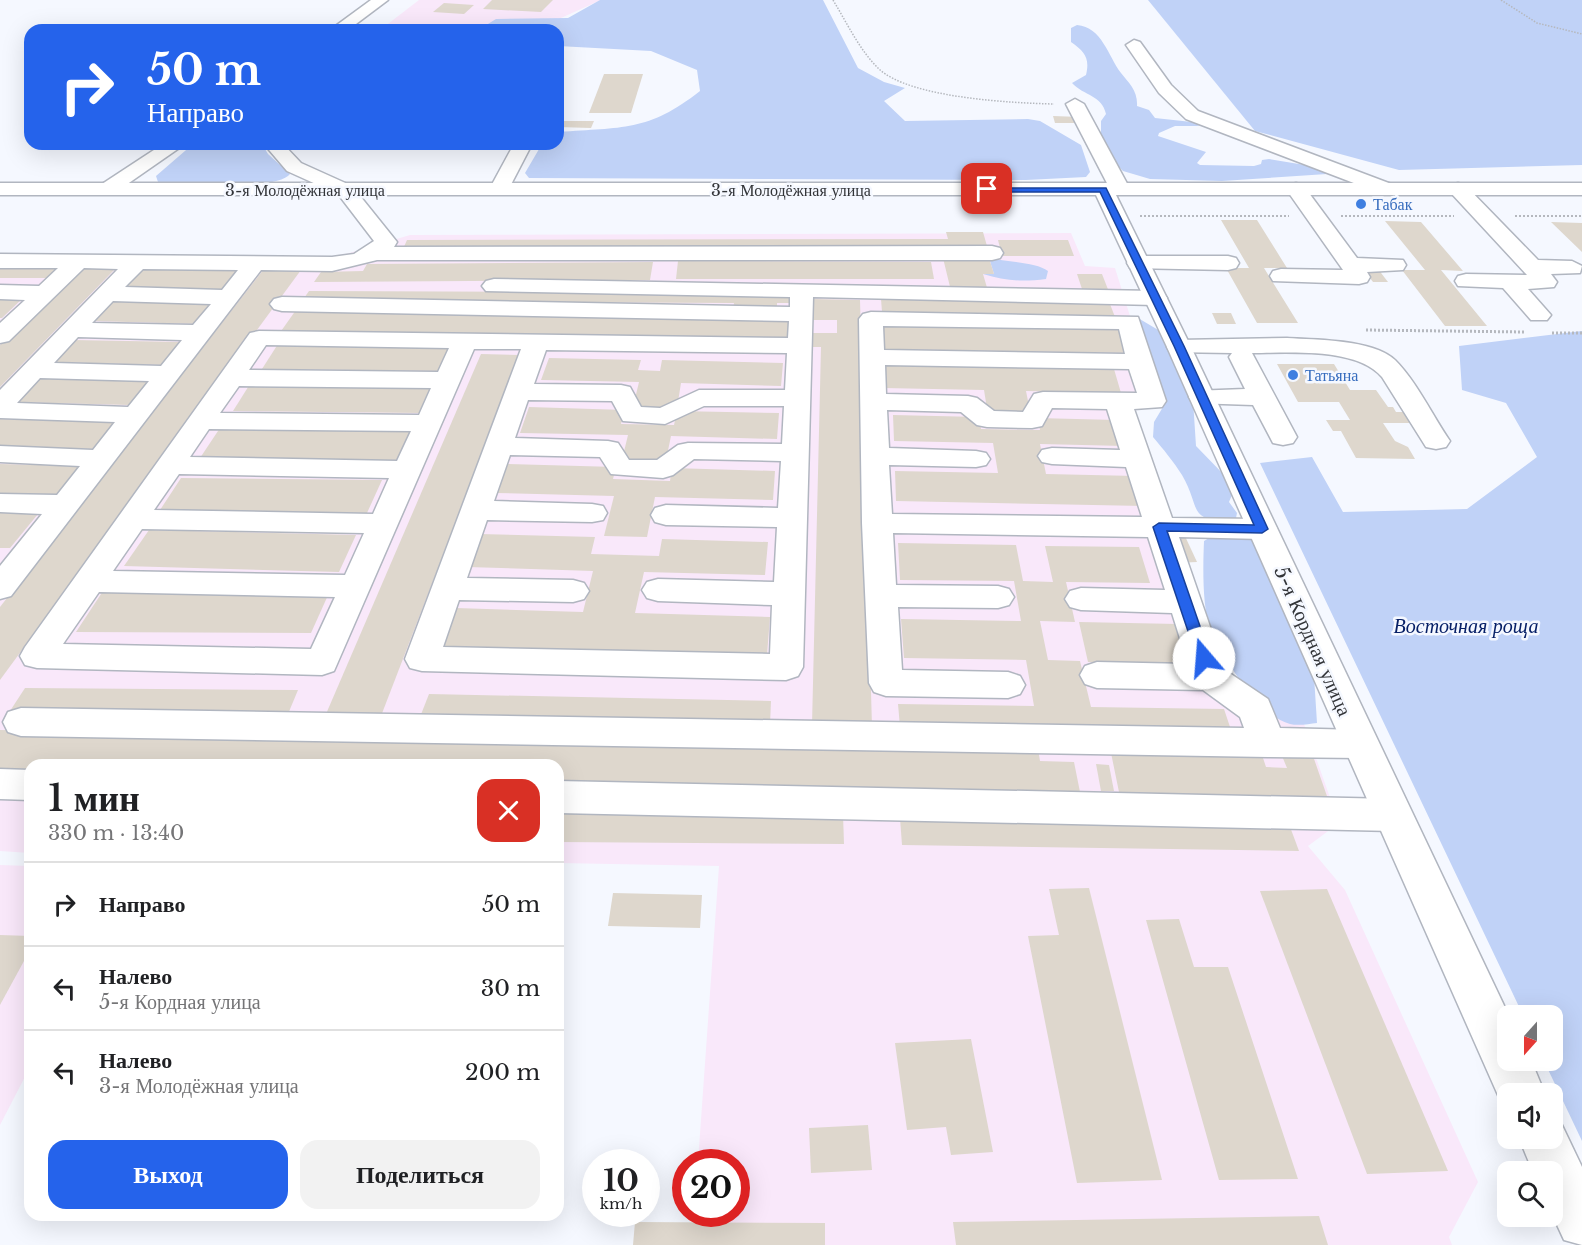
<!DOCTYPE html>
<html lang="ru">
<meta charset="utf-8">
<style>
:root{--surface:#fff;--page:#f2f2f2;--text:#202124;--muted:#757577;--line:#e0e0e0;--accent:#2563eb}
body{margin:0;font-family:"Libre Baskerville",serif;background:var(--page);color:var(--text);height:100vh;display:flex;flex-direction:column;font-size:22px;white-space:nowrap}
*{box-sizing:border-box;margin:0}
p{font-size:20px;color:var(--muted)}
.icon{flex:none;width:33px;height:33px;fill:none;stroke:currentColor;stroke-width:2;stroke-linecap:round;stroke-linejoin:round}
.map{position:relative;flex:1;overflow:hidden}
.drawer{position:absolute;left:24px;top:759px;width:540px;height:462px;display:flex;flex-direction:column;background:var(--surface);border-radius:18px;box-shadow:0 6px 24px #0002}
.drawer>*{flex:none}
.guide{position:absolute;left:24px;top:24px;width:540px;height:126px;border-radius:18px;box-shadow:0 6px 24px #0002;background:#2563eb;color:#fff;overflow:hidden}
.needle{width:39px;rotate:201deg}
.tools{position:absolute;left:1497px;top:1005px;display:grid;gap:12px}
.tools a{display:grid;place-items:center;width:66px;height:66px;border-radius:12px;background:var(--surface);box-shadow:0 6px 24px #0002;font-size:30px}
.speed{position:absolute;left:582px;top:1149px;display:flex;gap:12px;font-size:30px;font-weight:700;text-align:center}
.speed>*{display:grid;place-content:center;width:78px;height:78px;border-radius:50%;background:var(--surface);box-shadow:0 6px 24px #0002;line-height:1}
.speed small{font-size:15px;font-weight:400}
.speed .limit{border:9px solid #d22;background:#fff;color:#111}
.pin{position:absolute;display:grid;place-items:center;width:51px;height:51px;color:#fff;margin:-26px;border-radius:12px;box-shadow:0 3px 9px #0006}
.me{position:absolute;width:66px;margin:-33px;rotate:342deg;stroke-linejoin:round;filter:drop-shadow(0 0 4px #0008)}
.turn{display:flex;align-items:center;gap:21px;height:126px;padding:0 24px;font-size:27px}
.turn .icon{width:78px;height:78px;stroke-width:2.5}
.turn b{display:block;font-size:42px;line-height:51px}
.round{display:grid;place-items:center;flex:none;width:63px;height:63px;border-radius:18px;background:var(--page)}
.headline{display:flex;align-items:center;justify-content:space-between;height:102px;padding:0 24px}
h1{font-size:36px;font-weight:600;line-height:45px}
.cta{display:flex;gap:12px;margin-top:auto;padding:12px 24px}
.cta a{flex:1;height:69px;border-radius:18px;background:var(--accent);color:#fff;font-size:24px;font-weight:600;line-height:69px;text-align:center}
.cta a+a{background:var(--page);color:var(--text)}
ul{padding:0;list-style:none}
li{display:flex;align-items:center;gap:18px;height:84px;padding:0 24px;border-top:2px solid var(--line)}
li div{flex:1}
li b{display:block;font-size:22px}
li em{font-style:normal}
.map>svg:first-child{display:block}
</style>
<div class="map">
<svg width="1582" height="1245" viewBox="0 0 1582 1245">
<rect width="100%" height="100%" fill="#f5f8ff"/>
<g fill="#f9e8fa">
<polygon points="419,0 601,0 561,18 551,30 380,30"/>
<polygon points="1071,233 1085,266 1115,268 1154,393 1130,395 1231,689 1304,724 1339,823 1308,846 1345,890 1478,1182 1449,1237 1452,1245 692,1245 695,1214 736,1214 736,1162 698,1162 719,866 558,863 558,765 30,765 30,853 0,851 0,256 329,259 410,235"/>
<polygon points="0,865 30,866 30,1067 0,1125"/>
</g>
<g fill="#c0d2f7">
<path d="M600 0H823L858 68 884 82 905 88 884 101 905 121 1028 119 1040 121 1081 145 1090 172 1086 177 1026 180 529 178 525 173 542 144H558L559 132C622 127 648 132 700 91L697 70 651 51 558 46V30H486L483 27 496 19 568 18Z"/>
<polygon points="1148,0 1582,0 1582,165 1399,170 1255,131"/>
<path d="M1077 25C1102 27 1108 56 1121 73 1129 83 1138 91 1137 106L1149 110 1155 118 1201 123V125L1197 126H1175L1159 133 1158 136 1206 152 1197 163 1200 165 1254 166 1261 164 1262 160 1269 159 1311 166 1327 174 1222 181 1150 179 1123 171 1115 163 1101 135V121L1106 114C1102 95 1084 96 1072 83L1086 75C1090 58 1085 52 1071 42V28Z"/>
<path d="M193 144H262L268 154 290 174C278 191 180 184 158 182L156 176Z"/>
<path d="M989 258C1006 262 1036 262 1048 271L1046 279C1023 282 1005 281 983 274H994Z"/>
<path d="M1138 318 1165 334 1192 385 1196 446 1228 479 1234 490 1229 502 1237 513 1235 523C1185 520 1202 509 1182 475 1174 462 1163 449 1153 437L1154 422 1163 407Z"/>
<polygon points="1582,331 1582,1141 1544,1061 1552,1060 1552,1016 1523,1015 1260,463 1312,457 1343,512 1467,509 1537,457 1506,403 1462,390 1459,346"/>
<path d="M1216 534 1251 537 1273 580 1314 676 1317 723C1309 724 1298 726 1290 724 1259 716 1222 657 1210 628 1202 607 1203 564 1204 541Z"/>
</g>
<g fill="#ded7cd">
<polygon points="492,0 553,0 541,12 483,9"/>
<polygon points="444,3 474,5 464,14 433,12"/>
<polygon points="604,74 643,74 631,113 589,113"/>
<polygon points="1053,116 1080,117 1083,123 1055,123"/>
<polygon points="558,121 594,121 591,128 558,127"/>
<polygon points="1221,220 1257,220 1287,268 1264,268 1298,323 1257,323 1226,268 1249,268"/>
<polygon points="1385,221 1421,222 1463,271 1441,270 1487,326 1445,326 1402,270 1425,270"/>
<polygon points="1551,222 1582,223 1582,252"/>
<polygon points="946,232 983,232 987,246 403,249 407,240 948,239"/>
<polygon points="998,240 1068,240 1074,256 1002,256"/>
<polygon points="943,258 989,258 994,274 983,274 988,291 951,291"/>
<polygon points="678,261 931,262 934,279 676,279"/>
<polygon points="653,262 650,280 314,282 321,272 363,271 367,264"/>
<polygon points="0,267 60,267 48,278 0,278"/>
<polygon points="80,267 116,268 0,387 0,345"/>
<polygon points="140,269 240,271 224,291 122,288"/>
<polygon points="264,269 301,270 0,680 0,607"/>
<polygon points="1363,269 1378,269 1388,282 1373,282"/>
<polygon points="1077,274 1102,274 1109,292 1083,292"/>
<polygon points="309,291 795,293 795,303 777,303 777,309 733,309 734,303 302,301"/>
<polygon points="0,297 24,297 2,318 0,318"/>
<polygon points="813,299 860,300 872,727 812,725 821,347 812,347 813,333 837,333 837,320 812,320"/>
<polygon points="881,299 1110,304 1115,317 882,312"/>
<polygon points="112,300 216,303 199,324 92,321"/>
<polygon points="296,310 790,319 789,343 279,334"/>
<polygon points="1212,313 1231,313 1236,324 1217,324"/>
<polygon points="880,324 1120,329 1128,353 881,349"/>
<polygon points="73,340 182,342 163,365 51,362"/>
<polygon points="278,344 451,347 440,371 262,369"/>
<polygon points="481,354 520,355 381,716 326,714"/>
<polygon points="549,358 641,360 638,370 660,371 662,360 783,363 781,386 681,383 677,408 633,407 639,382 541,380"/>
<polygon points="882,364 1114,369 1121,393 1026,391 1031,416 988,415 984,390 883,388"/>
<polygon points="1277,364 1334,364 1350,390 1376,390 1388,407 1393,407 1396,412 1404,412 1412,423 1383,423 1395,441 1408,447 1415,459 1356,458 1341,431 1333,431 1326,420 1350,420 1339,402 1298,402"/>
<polygon points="36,377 150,380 129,405 13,402"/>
<polygon points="250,384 432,386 420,413 233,411"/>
<polygon points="529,407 625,410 621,424 674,425 677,411 779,413 777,439 671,436 665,465 621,464 628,435 520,433"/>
<polygon points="893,415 979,417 981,429 1040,430 1037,418 1116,420 1124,446 1040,444 1046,474 1136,476 1144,506 896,501 895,471 998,473 993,443 894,441"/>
<polygon points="0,419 119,422 97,449 0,447"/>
<polygon points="220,428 410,431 397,461 200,458"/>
<polygon points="0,464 81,466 56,496 0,494"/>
<polygon points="507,464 616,467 613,479 670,481 672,468 775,471 773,500 655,497 647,537 604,536 614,496 496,493"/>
<polygon points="181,478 382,480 367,513 160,510"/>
<polygon points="0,513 38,514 10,548 0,548"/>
<polygon points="149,530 356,535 339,572 124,566"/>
<polygon points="479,534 595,537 591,554 659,556 662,539 768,542 765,575 644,572 635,613 770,617 767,655 443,646 456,608 583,612 593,571 467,567"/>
<polygon points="1164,534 1184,534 1197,562 1176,563"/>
<polygon points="898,543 1016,545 1023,581 1053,582 1045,546 1139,547 1150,583 1066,582 1075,622 1040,621 1048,660 1080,661 1091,707 1224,709 1232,733 900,727 898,704 1034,706 1026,660 904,658 901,619 1021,621 1014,581 900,580"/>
<polygon points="103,591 329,593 311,633 76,632"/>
<polygon points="1079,622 1178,624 1190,663 1088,662"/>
<polygon points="25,688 298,690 288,714 10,711"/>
<polygon points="429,694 771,701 770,725 420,717"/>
<polygon points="0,730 1038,749 1040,761 1074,762 1080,792 558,781 558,765 30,765 30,771 0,770"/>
<polygon points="1110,748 1261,752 1266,767 1287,768 1282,756 1313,756 1328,799 1119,792"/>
<polygon points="1096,764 1109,765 1114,791 1101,791"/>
<polygon points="558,813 843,814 844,844 558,842"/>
<polygon points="900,818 1289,824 1299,851 902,845"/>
<polygon points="1089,888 1162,1180 1077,1183 1028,936 1059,935 1049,889"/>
<polygon points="1327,889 1448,1171 1367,1174 1260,891"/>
<polygon points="613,893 702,895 700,928 608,926"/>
<polygon points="1179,919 1194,967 1228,967 1298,1179 1219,1180 1146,920"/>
<polygon points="0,935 30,936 30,950 0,1005"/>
<polygon points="971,1039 993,1152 951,1155 946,1127 907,1130 895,1043"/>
<polygon points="868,1125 872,1170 811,1173 809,1128"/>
<polygon points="1319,1216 1328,1245 956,1245 953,1222"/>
<polygon points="635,1222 825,1223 825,1245 633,1245"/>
</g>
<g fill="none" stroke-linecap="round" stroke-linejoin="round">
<g stroke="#b1b6c0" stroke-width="3">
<g id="minor">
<polygon points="371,0 388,0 348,30 330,30"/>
<polygon points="1134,40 1140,42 1171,85 1198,111 1394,185 1397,189 1394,193 1380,193 1186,119 1159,93 1126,45"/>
<polygon points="1075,99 1084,104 1130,189 1127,193 1113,193 1110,189 1066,104"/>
<polygon points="163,144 185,144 113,194 99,194 96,190 99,186"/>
<path d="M264 144H283L301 163 352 186 397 242 394 247 992 246 1000 248 1003 253 1000 258 992 260H377L332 271 261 270 11 596 0 599V566L42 514 0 512V494L57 495 80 466 0 462V446L93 450 115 422 0 418V390L118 269 84 268 9 341 0 343V323L25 300 0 299V285L39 286 58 268H0V254L332 257 354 254 374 241 338 194 287 171ZM143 269 238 270 222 290 125 287ZM113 301 211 304 193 325 92 323ZM78 337 182 340 161 366 54 363ZM40 378 149 381 128 407 17 403Z"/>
<polygon points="514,144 532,144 506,194 492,194 489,190"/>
<polygon points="1296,183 1303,185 1357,258 1403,260 1406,265 1403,270 1367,272 1370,277 1367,282 1359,284 1273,281 1270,276 1273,271 1281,269 1343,270 1286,189 1289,185"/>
<polygon points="1458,183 1465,185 1538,260 1572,261 1582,266 1580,273 1551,274 1557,282 1554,287 1528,289 1551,315 1547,320 1531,320 1503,288 1458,286 1455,281 1458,276 1466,274 1527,275 1451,193 1448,189 1451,185"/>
<polygon points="1138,256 1228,256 1236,258 1239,263 1236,268 1228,270 1130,268 1127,263 1130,258"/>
<path d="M494 279 1155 291 1163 293 1167 298 1163 303 1155 305 813 297 803 667 798 676 786 680 422 671 410 668 405 659 521 349H474L334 671 322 675 37 668 25 665 20 656 25 647 250 333 259 331 788 338 789 321 282 311 274 309 270 304 274 299 282 297 790 307V297L486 291 482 286 486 281ZM266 345 449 348 438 372 249 370ZM546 350 787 353 785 390H699L660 408 641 407 630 387 621 385 534 384ZM239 386 431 388 419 415 220 413ZM528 400 612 401 623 421 665 424 704 406H784L782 444 688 443 678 445 657 460H629L618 443 608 441 515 438ZM209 429 411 431 397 461 190 457ZM510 455 600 457 611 474 663 478 673 475 694 459 781 461 778 508 666 505 655 508 651 515 655 522 666 525 777 527 774 582 658 579 647 582 642 590 647 598 658 601 772 605 770 654 443 647 459 600 573 602 584 599 589 591 584 583 573 580 467 578 487 520 592 522 603 520 607 513 603 506 592 504 494 501ZM179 474 389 478 373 514 154 510ZM142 529 364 533 345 575 113 571ZM99 592 335 597 311 649 63 644Z"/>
<path d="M871 312 1138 317 1166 401 1162 407 1134 409 1172 518 1262 519 1273 522 1277 529 1273 536 1262 539 1179 537 1225 670 1268 699 1280 728 1360 730 1373 734 1378 744 1373 754 1360 758 1268 757 21 736 8 732 3 722 8 712 21 708 1244 728 1240 717 1203 690 1097 688 1085 684 1080 675 1085 666 1097 662 1188 664 1172 613 1081 610 1070 607 1065 599 1070 591 1081 588 1165 590 1148 537 893 533 896 585 998 586 1009 589 1014 597 1009 605 998 608 898 607 902 670 1008 672 1020 676 1025 685 1020 694 1008 698 886 696 874 692 869 683 862 523 859 319 863 314ZM883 326 1119 329 1125 354 884 350ZM885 365 1129 369 1137 393 1043 392 1034 394 1023 412 994 411 977 398 968 396 886 394ZM1052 408 1107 409 1120 450 1052 448 1042 450 1038 456 1042 462 1052 464 1126 467 1142 517 892 514 889 465 976 467 986 465 990 459 986 453 976 451 889 448 887 410 961 412 977 425 987 427 1032 428 1042 426Z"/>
<path d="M1287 338C1316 340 1372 339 1395 360 1417 382 1432 415 1450 441L1446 447 1436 449 1426 447 1382 377C1356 347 1289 353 1252 353L1297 437 1293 443 1283 445 1273 443 1253 405 1193 403 1189 397 1193 391 1245 389 1229 357 1232 353 1170 352 1167 347 1170 342 1179 340Z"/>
<polygon points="0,769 30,770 30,800 0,799"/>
<polygon points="558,781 1393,799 1407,804 1412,815 1407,826 1393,831 558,813"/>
</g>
</g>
<g stroke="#b1b6c0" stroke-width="3">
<g id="major">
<polygon points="0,183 1582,183 1582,195 1116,195 1191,347 1509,1016 1508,1060 1531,1060 1545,1094 1508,1094 1508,1111 1505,1111 1167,347 1096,195 0,195"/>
<polygon points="1552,1118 1560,1121 1582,1167 1582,1245 1564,1240 1552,1214 1552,1172 1533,1172 1519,1138 1552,1138"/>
</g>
</g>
<g stroke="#b5b8be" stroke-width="1.5" stroke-dasharray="1.5 1.5" stroke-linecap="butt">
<path d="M833 0C847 23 860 51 879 69 910 98 1012 103 1054 104"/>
<polyline points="1501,0 1537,23 1582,34"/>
</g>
<g stroke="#b5b8be" stroke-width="2" stroke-dasharray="2 2" stroke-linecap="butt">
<polyline points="1140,216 1289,216"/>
<polyline points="1341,216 1454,216"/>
<polyline points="1515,216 1582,216"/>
</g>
<g stroke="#b5b8be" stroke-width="3" stroke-dasharray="2 2" stroke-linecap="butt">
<polyline points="1366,330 1524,332"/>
<polyline points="1552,333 1582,333"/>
</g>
<use href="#minor" fill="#fff" fill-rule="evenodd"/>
<use href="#major" fill="#fff" fill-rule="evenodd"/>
</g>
<polygon fill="#2563eb" stroke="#184099" stroke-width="1.5" points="984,188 1106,188 1184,346 1268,529 1262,533 1167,531 1211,658 1209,662 1199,662 1197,658 1153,527 1159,523 1254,525 1174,346 1100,192 987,192"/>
<g fill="#3f7fe0" stroke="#f5f8ff" stroke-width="2">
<circle cx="1361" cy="204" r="6"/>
<circle cx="1293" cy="375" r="6"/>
</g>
<g text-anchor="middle" stroke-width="5" stroke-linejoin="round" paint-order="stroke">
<g font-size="16" fill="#323438" stroke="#f5f8ff">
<text x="305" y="196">3-я Молодёжная улица</text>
<text x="791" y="196">3-я Молодёжная улица</text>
</g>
<g font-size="16" fill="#366cbe" stroke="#f5f8ff" text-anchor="start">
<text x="1373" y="210">Табак</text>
<text x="1305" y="381">Татьяна</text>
</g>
<g font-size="20" font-style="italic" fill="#072067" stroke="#f5f8ff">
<text x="1466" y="633">Восточная роща</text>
</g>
<g font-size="20" fill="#323438" stroke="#f5f8ff">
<text transform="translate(1313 641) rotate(66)" y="7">5-я Кордная улица</text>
</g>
</g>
</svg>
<div class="tools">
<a><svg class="needle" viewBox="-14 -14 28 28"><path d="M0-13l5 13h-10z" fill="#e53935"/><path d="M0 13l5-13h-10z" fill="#757577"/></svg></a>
<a><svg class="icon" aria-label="sound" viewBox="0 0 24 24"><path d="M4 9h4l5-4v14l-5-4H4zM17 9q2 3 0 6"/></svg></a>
<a><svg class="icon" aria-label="search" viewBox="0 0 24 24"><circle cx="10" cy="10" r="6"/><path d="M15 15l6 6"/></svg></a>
</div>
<div class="speed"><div>10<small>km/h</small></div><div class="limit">20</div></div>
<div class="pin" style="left:987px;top:189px;background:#d93025"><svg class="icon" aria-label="arrive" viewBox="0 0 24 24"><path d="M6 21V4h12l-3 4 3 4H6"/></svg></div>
<svg class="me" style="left:1204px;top:658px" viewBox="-20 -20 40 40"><circle r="19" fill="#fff"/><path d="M0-13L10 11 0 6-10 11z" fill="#2563eb"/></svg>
<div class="guide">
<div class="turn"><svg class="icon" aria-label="right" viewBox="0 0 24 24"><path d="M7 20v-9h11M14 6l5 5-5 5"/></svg><div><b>50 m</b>Направо</div></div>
</div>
<section class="drawer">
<div class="headline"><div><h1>1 мин</h1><p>330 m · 13:40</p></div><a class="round" style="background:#d93025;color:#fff"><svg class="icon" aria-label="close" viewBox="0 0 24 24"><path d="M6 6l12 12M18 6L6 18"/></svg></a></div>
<ul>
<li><svg class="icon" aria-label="right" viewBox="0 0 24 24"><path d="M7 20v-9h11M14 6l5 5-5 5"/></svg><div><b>Направо</b></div><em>50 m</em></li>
<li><svg class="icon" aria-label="left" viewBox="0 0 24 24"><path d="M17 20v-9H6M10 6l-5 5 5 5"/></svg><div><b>Налево</b><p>5-я Кордная улица</p></div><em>30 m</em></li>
<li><svg class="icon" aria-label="left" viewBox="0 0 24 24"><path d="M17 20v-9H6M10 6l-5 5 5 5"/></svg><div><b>Налево</b><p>3-я Молодёжная улица</p></div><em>200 m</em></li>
</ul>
<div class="cta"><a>Выход</a><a>Поделиться</a></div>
</section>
</div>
